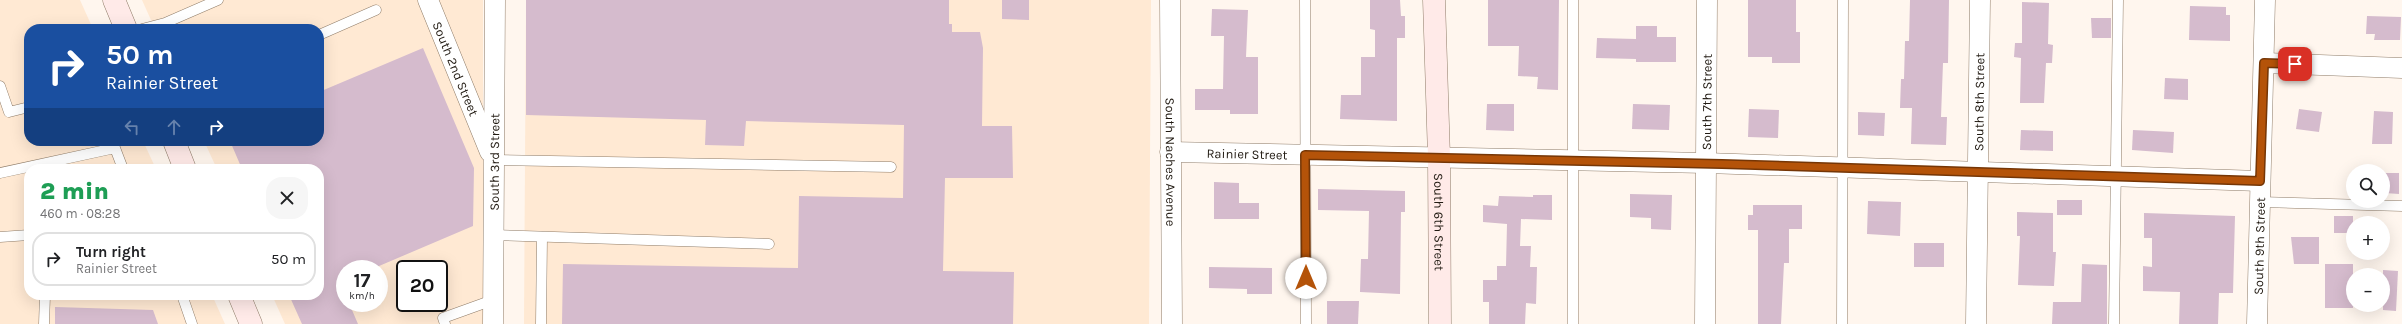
<!DOCTYPE html>
<meta charset="utf-8">
<style>
:root{--surface:#fff;--page:#f6f6f6;--text:#202124;--muted:#757577;--line:#e0e0e0}
body{margin:0;font-family:Karla,sans-serif;background:var(--page);color:var(--text);height:100vh;display:flex;flex-direction:column;font-size:15px;white-space:nowrap}
*{box-sizing:border-box;margin:0}
p{font-size:13px;color:var(--muted)}
.icon{flex:none;width:22px;height:22px;fill:none;stroke:currentColor;stroke-width:2;stroke-linecap:round;stroke-linejoin:round}
.map{position:relative;flex:1;overflow:hidden}
.sheet{position:absolute;left:24px;top:164px;width:300px;height:136px;display:flex;flex-direction:column;background:var(--surface);border-radius:16px;box-shadow:0 4px 16px #0002}
.sheet>*{flex:none}
.guide{position:absolute;left:24px;top:24px;width:300px;height:122px;border-radius:16px;box-shadow:0 4px 16px #0002;background:#1a4fa0;color:#fff;overflow:hidden}
.fabs{position:absolute;left:2346px;top:164px;display:grid;gap:8px}
.fabs a{display:grid;place-items:center;width:44px;height:44px;border-radius:50%;background:var(--surface);box-shadow:0 4px 16px #0002;font-size:20px}
.speed{position:absolute;left:336px;top:260px;display:flex;gap:8px;font-size:20px;font-weight:700;text-align:center}
.speed>*{display:grid;place-content:center;width:52px;height:52px;border-radius:50%;background:var(--surface);box-shadow:0 4px 16px #0002;line-height:1}
.speed small{font-size:10px;font-weight:400}
.speed .limit{border:2px solid #111;border-radius:6px;background:#fff;color:#111}
.pin{position:absolute;display:grid;place-items:center;width:34px;height:34px;color:#fff;margin:-17px;border-radius:8px;box-shadow:0 2px 6px #0006}
.me{position:absolute;width:44px;margin:-22px;rotate:0deg;stroke-linejoin:round;filter:drop-shadow(0 0 3px #0008)}
.turn{display:flex;align-items:center;gap:14px;height:84px;padding:0 16px;font-size:18px}
.turn .icon{width:52px;height:52px;stroke-width:2.5}
.turn b{display:block;font-size:28px;line-height:34px}
.lanes{display:flex;align-items:center;height:38px;padding:0 16px;background:#0003;justify-content:center;gap:20px;direction:ltr}
.lanes .off{opacity:.35}
.round{display:grid;place-items:center;flex:none;width:42px;height:42px;border-radius:16px;background:var(--page)}
.head{display:flex;align-items:center;justify-content:space-between;height:68px;padding:0 16px}
h1{font-size:24px;font-weight:800;line-height:30px;color:#1e9e55}
ul{padding:0;list-style:none}
li{display:flex;align-items:center;gap:12px;height:54px;margin:0 8px 6px;padding:0 8px;border:2px solid var(--line);border-radius:16px}
li div{flex:1}
li b{display:block;font-size:15px}
li em{font-style:normal}
.map>svg:first-child{display:block}
</style>
<div class="map">
<svg width="2402" height="324" viewBox="0 0 2402 324">
<rect width="100%" height="100%" fill="#fff6ee"/>
<g fill="#ffe9d3" fill-rule="evenodd">
<polygon points="0,0 80,0 93,29 29,29 29,141 143,141 156,169 29,169 29,295 212,295 225,324 0,324"/>
<path d="M142 0H483V324H285L272 295H319V169H217L204 141H319V29H155ZM345 269H379V303H345ZM405 269H439V303H405Z"/>
<polygon points="526,0 1151,0 1149,324 524,324"/>
</g>
<g fill="#d5bbcd">
<polygon points="526,0 949,0 949,24 952,24 952,32 980,32 983,48 982,126 1012,126 1013,178 945,178 943,271 1014,272 1013,324 562,324 563,264 798,268 799,196 903,198 904,125 746,121 744,146 705,145 706,120 526,115"/>
<polygon points="1002,0 1029,0 1029,20 1002,19"/>
<polygon points="1370,0 1400,0 1401,16 1405,16 1405,38 1397,38 1397,121 1340,119 1341,95 1361,95 1361,57 1375,57 1375,30 1370,29"/>
<polygon points="1488,0 1559,0 1558,90 1537,89 1538,77 1518,76 1519,46 1488,46"/>
<polygon points="1748,0 1796,0 1796,32 1800,32 1800,63 1772,63 1772,57 1748,57"/>
<polygon points="1910,0 1949,0 1948,63 1943,63 1941,117 1947,117 1946,145 1911,144 1912,108 1900,108 1901,79 1904,79 1905,41 1909,41"/>
<polygon points="2022,2 2049,3 2048,44 2053,45 2052,63 2046,63 2044,103 2020,103 2021,58 2014,57 2015,43 2022,43"/>
<polygon points="2190,6 2226,7 2226,15 2230,15 2230,41 2189,40"/>
<polygon points="1212,9 1248,10 1246,57 1258,57 1258,114 1230,114 1230,110 1195,110 1195,89 1223,89 1224,36 1211,36"/>
<polygon points="2367,16 2401,17 2400,40 2374,40 2375,34 2366,34"/>
<polygon points="2091,18 2111,18 2111,38 2092,38"/>
<polygon points="1636,26 1657,26 1657,37 1676,37 1676,62 1636,62 1636,59 1596,58 1597,38 1636,39"/>
<polygon points="423,48 474,168 473,226 372,269 345,269 345,280 340,282 345,293 345,303 349,303 358,324 302,324 289,295 319,295 319,169 242,169 230,141 319,141 319,92"/>
<polygon points="2165,78 2188,79 2188,100 2164,99"/>
<polygon points="1487,104 1514,104 1514,131 1486,130"/>
<polygon points="1633,104 1670,105 1669,130 1632,129"/>
<polygon points="1749,109 1779,110 1778,138 1748,137"/>
<polygon points="2299,109 2322,112 2319,132 2296,129"/>
<polygon points="2374,111 2393,112 2392,144 2372,144"/>
<polygon points="1858,112 1885,113 1884,136 1858,135"/>
<polygon points="2021,130 2053,131 2053,151 2020,150"/>
<polygon points="2133,130 2174,132 2173,153 2132,150"/>
<polygon points="2385,173 2399,173 2399,194 2385,193"/>
<polygon points="1214,182 1239,183 1239,203 1259,203 1259,219 1214,219"/>
<polygon points="1318,189 1405,191 1405,212 1401,212 1400,294 1360,292 1361,259 1368,259 1369,211 1318,210"/>
<polygon points="1630,194 1672,195 1671,230 1651,229 1651,218 1630,217"/>
<polygon points="1533,195 1552,195 1552,220 1521,219 1520,246 1531,246 1530,267 1537,267 1536,304 1526,303 1525,324 1489,324 1489,302 1483,302 1483,280 1497,280 1497,266 1506,266 1507,224 1483,222 1483,205 1498,206 1499,196 1533,197"/>
<rect x="2057" y="200" width="25" height="15"/>
<polygon points="1868,201 1901,202 1900,236 1867,234"/>
<polygon points="1753,205 1802,205 1802,229 1789,229 1789,263 1784,263 1781,324 1758,324 1758,230 1748,230 1748,215 1753,215"/>
<polygon points="2017,212 2053,213 2053,252 2056,252 2054,286 2018,285 2020,236 2017,236"/>
<polygon points="2144,213 2235,216 2233,293 2219,293 2218,324 2179,324 2180,292 2143,291 2143,266 2152,267 2152,238 2144,238"/>
<rect x="2334" y="216" width="19" height="17"/>
<polygon points="2291,237 2319,237 2319,264 2294,264"/>
<rect x="1914" y="243" width="30" height="24"/>
<polygon points="2082,264 2107,265 2107,324 2052,324 2053,302 2081,302"/>
<rect x="2325" y="264" width="28" height="44"/>
<polygon points="1209,267 1272,268 1272,294 1247,294 1247,289 1209,288"/>
<polygon points="2383,270 2398,271 2396,311 2383,310"/>
<polygon points="1327,301 1359,301 1358,324 1327,324"/>
<polygon points="55,307 153,310 158,324 55,324"/>
</g>
<g fill="none" stroke-linecap="round" stroke-linejoin="round">
<g stroke="#907d69" stroke-width="11">
<g id="lane">
<polyline points="1305,0 1306,324"/>
<polyline points="142,29 165,23 218,0"/>
<polyline points="319,35 376,10"/>
<polyline points="0,86 9,112 29,107"/>
<polyline points="493,160 891,167"/>
<polyline points="0,173 115,148 123,169"/>
<polyline points="2260,202 2402,206"/>
<polyline points="493,235 769,244"/>
<polyline points="0,237 29,235"/>
<polyline points="182,295 192,324"/>
<polyline points="44,324 45,295"/>
<polyline points="445,324 443,318 493,300"/>
<polyline points="541,324 542,237"/>
<polyline points="1573,324 1573,0"/>
<polyline points="1842,324 1843,0"/>
<polyline points="2114,324 2118,0"/>
</g>
</g>
<g stroke="#907d69" stroke-width="21">
<g id="street">
<path id="s1" d="M428 0 490 152"/>
<path id="s2" d="M1170 0 1172 324"/>
<polyline points="2264,63 2402,68"/>
<path id="s3" d="M1170 152 1706 163 2260 181"/>
<path id="s4" d="M493 324 495 0"/>
<path id="s5" d="M1705 324 1707 0"/>
<path id="s6" d="M1976 324 1980 0"/>
<path id="s7" d="M2257 324 2265 0"/>
</g>
</g>
<g stroke="#907d69" stroke-width="23">
<g id="secondary">
<polyline points="114,0 126,29"/>
<path id="s8" d="M1434 0 1439 157 1440 324"/>
<polyline points="174,141 185,169"/>
<polyline points="239,295 251,324"/>
</g>
</g>
<use href="#lane" stroke="#fff" stroke-width="10"/>
<use href="#street" stroke="#fff" stroke-width="20"/>
<use href="#secondary" stroke="#ffeae8" stroke-width="22"/>
</g>
<g fill="none" stroke-linecap="round" stroke-linejoin="round">
<g stroke="#753606" stroke-width="10">
<polyline id="route" points="1306,278 1305,155 1722,164 2260,181 2264,63 2295,64"/>
</g>
<use href="#route" stroke="#b45309" stroke-width="7"/>
</g>
<g text-anchor="middle" stroke-width="3" stroke-linejoin="round" paint-order="stroke">
<g font-size="13" fill="#211a12" stroke="#fff">
<text dy="5" stroke="none"><textPath href="#s1" startOffset="74">South 2nd Street</textPath></text>
<text dy="5" stroke="none"><textPath href="#s5" startOffset="222">South 7th Street</textPath></text>
<text dy="5" stroke="none"><textPath href="#s6" startOffset="222">South 8th Street</textPath></text>
<text dy="5" stroke="none"><textPath href="#s3" startOffset="77">Rainier Street</textPath></text>
<text dy="5" stroke="none"><textPath href="#s4" startOffset="162">South 3rd Street</textPath></text>
<text dy="5" stroke="none"><textPath href="#s2" startOffset="162">South Naches Avenue</textPath></text>
<text dy="5" stroke="none"><textPath href="#s8" startOffset="222">South 6th Street</textPath></text>
<text dy="5" stroke="none"><textPath href="#s7" startOffset="78">South 9th Street</textPath></text>
</g>
</g>
</svg>
<div class="fabs">
<a><svg class="icon" aria-label="search" viewBox="0 0 24 24"><circle cx="10" cy="10" r="6"/><path d="M15 15l6 6"/></svg></a>
<a>+</a>
<a>−</a>
</div>
<div class="speed"><div>17<small>km/h</small></div><div class="limit">20</div></div>
<div class="pin" style="left:2295px;top:64px;background:#d93025"><svg class="icon" aria-label="arrive" viewBox="0 0 24 24"><path d="M6 21V4h12l-3 4 3 4H6"/></svg></div>
<svg class="me" style="left:1306px;top:278px" viewBox="-20 -20 40 40"><circle r="19" fill="#fff"/><path d="M0-13L10 11 0 6-10 11z" fill="#b45309"/></svg>
<div class="guide">
<div class="turn"><svg class="icon" aria-label="right" viewBox="0 0 24 24"><path d="M7 20v-9h11M14 6l5 5-5 5"/></svg><div><b>50 m</b>Rainier Street</div></div>
<div class="lanes"><svg class="icon off" aria-label="left" viewBox="0 0 24 24"><path d="M17 20v-9H6M10 6l-5 5 5 5"/></svg><svg class="icon off" aria-label="ahead" viewBox="0 0 24 24"><path d="M12 20V5M6 11l6-6 6 6"/></svg><svg class="icon" aria-label="right" viewBox="0 0 24 24"><path d="M7 20v-9h11M14 6l5 5-5 5"/></svg></div>
</div>
<section class="sheet">
<div class="head"><div><h1>2 min</h1><p>460 m · 08:28</p></div><a class="round"><svg class="icon" aria-label="close" viewBox="0 0 24 24"><path d="M6 6l12 12M18 6L6 18"/></svg></a></div>
<ul>
<li><svg class="icon" aria-label="right" viewBox="0 0 24 24"><path d="M7 20v-9h11M14 6l5 5-5 5"/></svg><div><b>Turn right</b><p>Rainier Street</p></div><em>50 m</em></li>
</ul>
</section>
</div>
